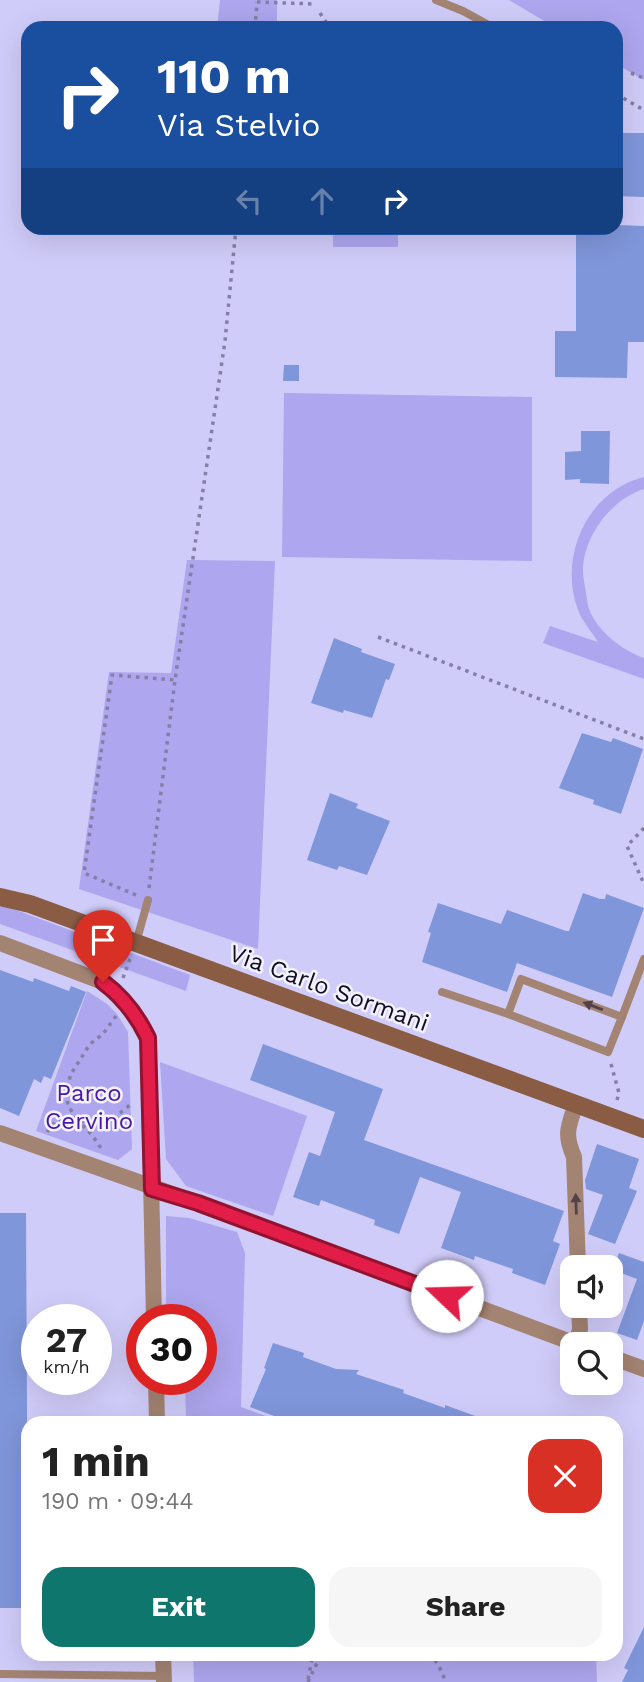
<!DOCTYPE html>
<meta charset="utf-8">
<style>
:root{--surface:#fff;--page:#f6f6f6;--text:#222;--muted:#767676;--accent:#0f766e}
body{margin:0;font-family:"Work Sans",sans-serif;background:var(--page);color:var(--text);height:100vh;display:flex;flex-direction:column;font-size:26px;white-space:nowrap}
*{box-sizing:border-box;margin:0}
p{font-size:23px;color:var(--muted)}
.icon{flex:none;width:38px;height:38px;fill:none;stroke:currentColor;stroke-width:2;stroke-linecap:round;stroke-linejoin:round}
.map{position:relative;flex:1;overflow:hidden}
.drawer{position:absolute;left:21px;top:1416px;width:602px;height:245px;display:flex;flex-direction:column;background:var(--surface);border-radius:21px;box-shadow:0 7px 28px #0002}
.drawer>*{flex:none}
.guide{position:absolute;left:21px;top:21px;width:602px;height:214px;border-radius:21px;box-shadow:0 7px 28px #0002;background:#1a4fa0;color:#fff;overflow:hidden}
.fabs{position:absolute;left:560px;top:1255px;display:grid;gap:14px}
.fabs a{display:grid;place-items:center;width:63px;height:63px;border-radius:14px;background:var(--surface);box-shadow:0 7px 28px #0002;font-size:35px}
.speed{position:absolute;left:21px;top:1304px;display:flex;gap:14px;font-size:35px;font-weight:700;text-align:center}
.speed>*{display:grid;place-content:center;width:91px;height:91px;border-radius:50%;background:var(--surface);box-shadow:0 7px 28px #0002;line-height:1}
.speed small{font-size:18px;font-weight:400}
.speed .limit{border:10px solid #d22;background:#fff;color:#111}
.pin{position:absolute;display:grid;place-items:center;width:60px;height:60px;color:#fff;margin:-72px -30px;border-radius:50% 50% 50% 0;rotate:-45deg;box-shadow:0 0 7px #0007}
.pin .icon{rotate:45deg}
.me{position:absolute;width:77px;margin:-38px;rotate:291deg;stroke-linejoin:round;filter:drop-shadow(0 0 5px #0008)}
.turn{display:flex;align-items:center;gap:24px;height:147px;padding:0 21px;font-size:32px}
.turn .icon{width:91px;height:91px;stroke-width:2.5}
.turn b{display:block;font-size:49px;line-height:60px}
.lanes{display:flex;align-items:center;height:66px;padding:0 21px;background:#0003;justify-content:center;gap:35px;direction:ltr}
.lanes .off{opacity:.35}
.round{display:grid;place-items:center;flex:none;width:74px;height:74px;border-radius:21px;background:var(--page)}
.summary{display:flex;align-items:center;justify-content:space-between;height:119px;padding:0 21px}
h1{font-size:42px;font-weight:700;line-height:52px}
.primary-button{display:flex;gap:14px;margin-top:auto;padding:14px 21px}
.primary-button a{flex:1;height:80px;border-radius:21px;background:var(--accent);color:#fff;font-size:28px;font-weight:700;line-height:80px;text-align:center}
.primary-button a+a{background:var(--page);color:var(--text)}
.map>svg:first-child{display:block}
</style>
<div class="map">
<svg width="644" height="1682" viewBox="0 0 644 1682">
<rect width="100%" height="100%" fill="#d0ccf9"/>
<g fill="#aea6ee">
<polygon points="220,0 277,0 277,28 217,28"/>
<polygon points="509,0 644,0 644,80 616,64 616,28 556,28"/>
<rect x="333" y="228" width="65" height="19"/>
<polygon points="284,393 532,397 532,561 282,557"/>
<path d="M644 477V489C611 499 583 537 583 571 583 578 585 586 586 593 587 598 587 604 589 609 598 632 622 650 644 658V679L543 643 550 626 598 642C592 632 582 621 578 610 558 557 587 491 644 477Z"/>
<polygon points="187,560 275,561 258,949 79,889 109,672 171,673"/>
<polygon points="0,904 190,975 186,991 0,924"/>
<polygon points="87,991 107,1004 117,1014 128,1032 132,1149 118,1160 36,1131"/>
<polygon points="160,1062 307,1116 273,1216 186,1186 166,1159"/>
<polygon points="166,1216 189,1218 237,1232 245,1253 241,1407 285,1423 186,1423 185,1379 201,1379 201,1320 166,1316"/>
<polygon points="193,1654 596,1654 597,1682 194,1682"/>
</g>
<g fill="#7f96da">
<polygon points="616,133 644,133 644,197 616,196"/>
<polygon points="616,225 644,226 644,342 628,342 627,378 555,377 555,331 576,331 576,228 616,228"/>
<polygon points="284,365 299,365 299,381 283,381"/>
<polygon points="581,431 610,431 609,484 580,483 580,479 565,480 565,452 581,451"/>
<polygon points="334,638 362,649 361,652 395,664 389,680 386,679 372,718 344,710 343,713 311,703"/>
<polygon points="582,733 611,742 613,738 643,749 621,814 593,804 594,800 559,788"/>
<polygon points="330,793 358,804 356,808 390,821 367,875 339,866 337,870 307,860"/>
<polygon points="583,893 600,899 605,899 606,894 644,908 612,997 517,963 507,992 422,962 431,933 428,932 438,903 501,924 507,910 566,931 569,931"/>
<polygon points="0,970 33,982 34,978 69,991 71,986 86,992 51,1079 44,1076 41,1083 34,1079 19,1116 0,1108"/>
<polygon points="263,1044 383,1089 364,1140 564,1211 553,1241 560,1244 545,1285 512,1273 513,1269 475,1256 474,1260 441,1248 461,1192 420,1177 399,1234 374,1225 375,1220 321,1200 319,1206 293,1197 309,1152 320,1156 335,1112 250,1080"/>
<polygon points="597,1144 639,1159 629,1188 637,1191 615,1244 588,1234 603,1195 586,1189 585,1180"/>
<polygon points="0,1213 26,1213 28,1608 0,1608"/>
<polygon points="619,1253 644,1262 644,1321 637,1340 617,1333 637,1279 613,1270"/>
<polygon points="273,1343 304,1353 303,1357 336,1369 359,1370 356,1374 404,1390 403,1393 445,1408 445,1405 489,1421 489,1423 293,1423 250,1407 266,1369 264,1368"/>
<polygon points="644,1627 644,1682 622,1682 628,1670 624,1668"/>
</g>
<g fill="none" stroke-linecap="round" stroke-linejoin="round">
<g stroke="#847fa5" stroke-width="3.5" stroke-dasharray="3.5 5" stroke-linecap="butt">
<polyline points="257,2 314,4"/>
<polyline points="320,13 330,28"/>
<polyline points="255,28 257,2"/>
<polyline points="631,73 644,78"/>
<polyline points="616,94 644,110"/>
<polyline points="378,637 644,739"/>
<polyline points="644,828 627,846 644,884"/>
<polyline points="149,888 175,680 225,341 236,228"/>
<polyline points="136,895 84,873 112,675 175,680"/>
<polyline points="123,978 130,959"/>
<path d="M116 1016 103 1034 90 1044 71 1074 66 1090 68 1106 78 1120C117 1128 105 1122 133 1103"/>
<polyline points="611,1064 619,1093 617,1100"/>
<path d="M47 1132C67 1100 92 1132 103 1152"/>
<polyline points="429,1654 438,1664 446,1682"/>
<polyline points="308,1679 313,1654"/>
<polyline points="308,1682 317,1663 326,1654"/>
</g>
<g stroke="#a38372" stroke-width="8">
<polyline points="436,0 463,11 494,28"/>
<polyline points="136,943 148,900"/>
<polyline points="442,992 508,1014 608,1052 622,1017 521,979 508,1014"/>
<polyline points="622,1017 644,959"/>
<polyline points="0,1674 164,1676"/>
</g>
<g stroke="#a38372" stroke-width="16">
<path d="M0 943 103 982C123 998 137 1015 148 1038L154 1320"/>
<path d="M576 1104C568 1127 564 1134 574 1157L578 1267"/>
<polyline points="0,1133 198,1203 576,1344"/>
<polyline points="576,1344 580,1329 579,1306"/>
<polyline points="611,1357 644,1369"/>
<polyline points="156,1379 157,1423"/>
<polyline points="163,1654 164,1682"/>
</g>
<polyline stroke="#8a5c44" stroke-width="18" points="0,897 30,904 644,1129"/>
</g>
<defs><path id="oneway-solid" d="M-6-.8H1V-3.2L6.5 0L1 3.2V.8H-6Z" transform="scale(1.75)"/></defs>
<g fill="#534249">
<use href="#oneway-solid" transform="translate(593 1006) rotate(-159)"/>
<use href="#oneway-solid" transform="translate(576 1204) rotate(-92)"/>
</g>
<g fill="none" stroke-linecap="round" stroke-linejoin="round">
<g stroke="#92132f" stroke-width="18">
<path id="route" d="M103 982C123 997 137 1015 148 1038L152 1189 198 1203 447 1296"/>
</g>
<use href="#route" stroke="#e11d48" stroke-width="12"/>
</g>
<g text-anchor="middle" stroke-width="5" stroke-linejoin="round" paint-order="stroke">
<g font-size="24" fill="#110c27" stroke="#f3f2fa">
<text transform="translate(329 988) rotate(20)" y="8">Via Carlo Sormani</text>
</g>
<g font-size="24" fill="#4817a3" stroke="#f3f2fa">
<text x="89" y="1101">Parco<tspan x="89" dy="28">Cervino</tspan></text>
</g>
</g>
</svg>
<div class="fabs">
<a><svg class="icon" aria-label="sound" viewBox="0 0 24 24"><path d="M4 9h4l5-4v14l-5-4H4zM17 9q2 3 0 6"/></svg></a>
<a><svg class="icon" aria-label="search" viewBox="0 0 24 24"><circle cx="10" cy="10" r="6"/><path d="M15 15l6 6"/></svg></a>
</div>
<div class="speed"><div>27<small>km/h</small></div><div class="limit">30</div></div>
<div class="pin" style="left:103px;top:982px;background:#d93025"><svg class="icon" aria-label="arrive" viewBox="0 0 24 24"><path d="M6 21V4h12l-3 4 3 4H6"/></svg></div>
<svg class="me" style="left:447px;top:1296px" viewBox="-20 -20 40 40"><circle r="19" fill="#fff"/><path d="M0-13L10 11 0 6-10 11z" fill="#e11d48"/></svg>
<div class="guide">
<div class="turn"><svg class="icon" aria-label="right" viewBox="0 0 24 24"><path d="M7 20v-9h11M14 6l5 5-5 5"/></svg><div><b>110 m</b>Via Stelvio</div></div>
<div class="lanes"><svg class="icon off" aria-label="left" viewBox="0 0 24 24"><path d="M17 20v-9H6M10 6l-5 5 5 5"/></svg><svg class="icon off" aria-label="ahead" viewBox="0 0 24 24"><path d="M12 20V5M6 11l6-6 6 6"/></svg><svg class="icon" aria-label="right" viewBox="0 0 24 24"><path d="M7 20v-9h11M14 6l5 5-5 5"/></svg></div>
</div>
<section class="drawer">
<div class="summary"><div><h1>1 min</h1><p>190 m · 09:44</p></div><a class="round" style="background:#d93025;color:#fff"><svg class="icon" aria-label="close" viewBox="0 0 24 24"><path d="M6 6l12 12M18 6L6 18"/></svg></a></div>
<div class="primary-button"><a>Exit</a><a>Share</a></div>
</section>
</div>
